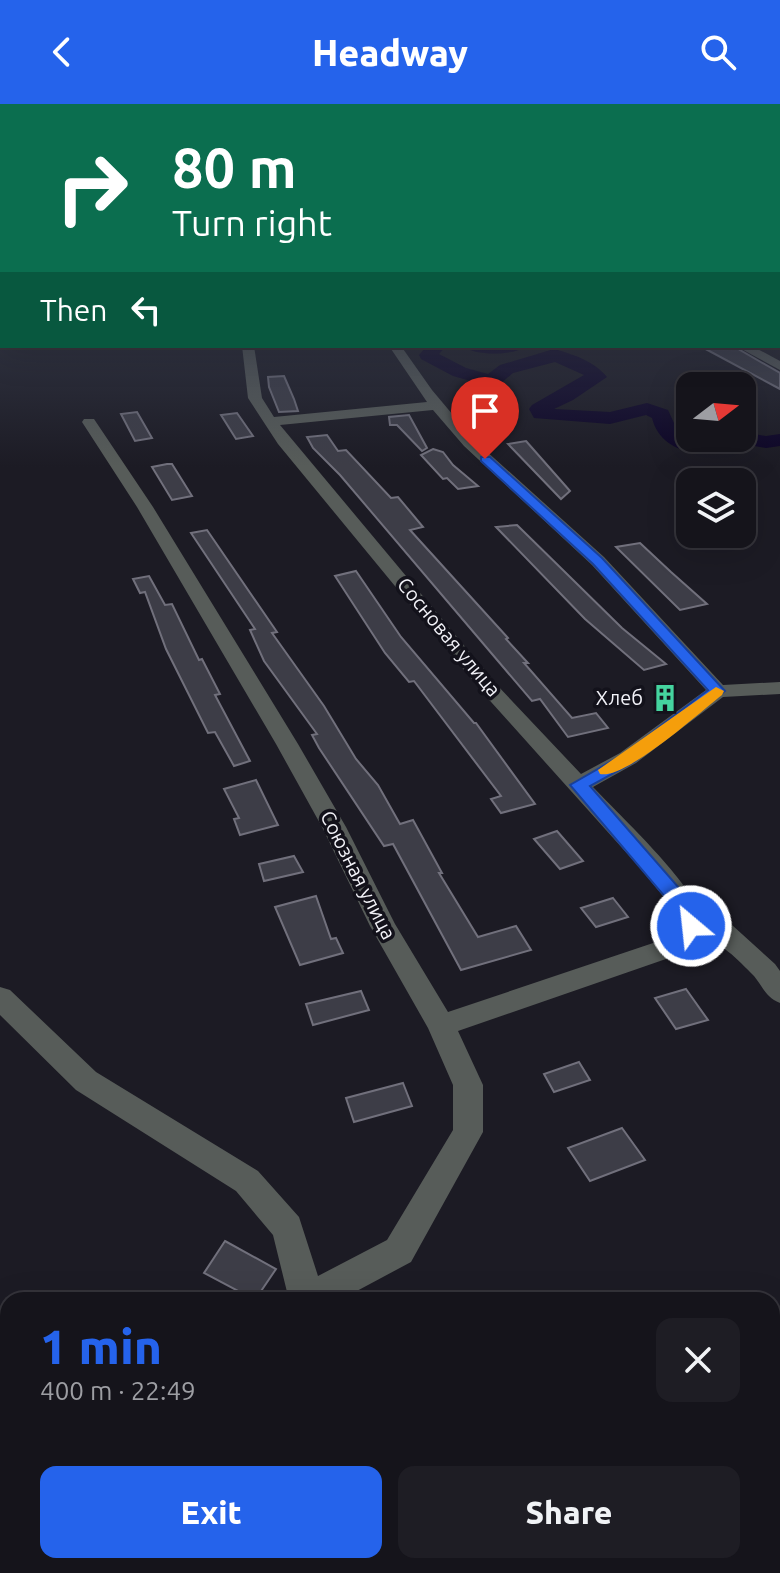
<!DOCTYPE html>
<meta charset="utf-8">
<style>
:root{--surface:#15141b;--page:#1e1d24;--text:#f1f3f6;--muted:#9d9ea3;--line:#34333a;--accent:#2563eb}
body{margin:0;font-family:Ubuntu,sans-serif;background:var(--page);color:var(--text);height:100vh;display:flex;flex-direction:column;font-size:30px;white-space:nowrap}
*{box-sizing:border-box;margin:0}
p{font-size:26px;color:var(--muted)}
.icon{flex:none;width:44px;height:44px;fill:none;stroke:currentColor;stroke-width:2;stroke-linecap:round;stroke-linejoin:round}
.map{position:relative;flex:1;overflow:hidden}
.side{position:absolute;left:0px;top:1188px;width:780px;height:282px;display:flex;flex-direction:column;background:var(--surface);border-radius:24px 24px 0 0;box-shadow:0 8px 32px #0002,0 0 0 2px var(--line)}
.side>*{flex:none}
.top-card{position:absolute;left:0px;top:0px;width:780px;height:244px;box-shadow:0 8px 32px #0002,0 0 0 2px var(--line);background:#0b6e4f;color:#fff;overflow:hidden}
.needle{width:52px;rotate:74deg}
.controls{position:absolute;left:676px;top:268px;display:grid;gap:16px}
.controls a{display:grid;place-items:center;width:80px;height:80px;border-radius:16px;background:var(--surface);box-shadow:0 8px 32px #0002,0 0 0 2px var(--line);font-size:40px}
.pin{position:absolute;display:grid;place-items:center;width:68px;height:68px;color:#fff;margin:-82px -34px;border-radius:50% 50% 50% 0;rotate:-45deg;box-shadow:0 0 8px #0007}
.pin .icon{rotate:45deg}
.me{position:absolute;width:88px;margin:-44px;rotate:332deg;stroke-linejoin:round;filter:drop-shadow(0 0 6px #0008)}
.turn{display:flex;align-items:center;gap:28px;height:168px;padding:0 40px;font-size:36px}
.turn .icon{width:104px;height:104px;stroke-width:2.5}
.turn b{display:block;font-size:56px;line-height:68px}
.then{display:flex;align-items:center;height:76px;padding:0 40px;background:#0003;gap:16px;font-size:30px}
.round{display:grid;place-items:center;flex:none;width:84px;height:84px;border-radius:16px;background:var(--page)}
.summary{display:flex;align-items:center;justify-content:space-between;height:136px;padding:0 40px}
h1{font-size:48px;font-weight:800;line-height:60px;color:var(--accent)}
.primary-button{display:flex;gap:16px;margin-top:auto;padding:16px 40px}
.primary-button a{flex:1;height:92px;border-radius:16px;background:var(--accent);color:#fff;font-size:32px;font-weight:800;line-height:92px;text-align:center}
.primary-button a+a{background:var(--page);color:var(--text)}
header{display:flex;justify-content:space-between;align-items:center;height:104px;padding:0 40px;background:var(--accent);color:#fff;font-size:36px;font-weight:800}
.map>svg:first-child{display:block}
</style>
<header><svg class="icon" aria-label="back" viewBox="0 0 24 24"><path d="M15 5l-7 7 7 7"/></svg>Headway<svg class="icon" aria-label="search" viewBox="0 0 24 24"><circle cx="10" cy="10" r="6"/><path d="M15 15l6 6"/></svg></header>
<div class="map">
<svg width="780" height="1469" viewBox="0 0 780 1469">
<rect width="100%" height="100%" fill="#1c1b24"/>
<polygon fill="#252332" points="772,1349 780,1351 780,1469 229,1469 233,1462 772,1462"/>
<g fill="none" stroke-linecap="round" stroke-linejoin="round">
<g fill="#0d0527" fill-rule="evenodd">
<path d="M427 242H446L439 250 466 264 488 270 500 261 554 245C573 250 595 258 607 273L573 296 554 305 610 308 647 299 668 306 674 319 688 334H719L708 346C683 352 658 339 652 314L646 311 610 320 534 314 529 305 532 301 584 271 555 258 513 269 500 280 485 281 453 272 421 255 419 251Z"/>
<path d="M463 242H526C516 252 473 252 463 242Z"/>
<polygon points="742,328 766,332 780,330 780,342 766,344 733,338 729,334 742,334"/>
</g>
</g>
<g fill="#3d3d47" stroke="#71707c" stroke-width="2">
<polygon points="700,242 733,242 780,269 780,285"/>
<polygon points="284,272 294,295 298,307 279,308 269,283 268,273"/>
<polygon points="137,308 152,334 135,337 121,310"/>
<polygon points="237,309 253,332 236,335 221,311"/>
<polygon points="409,311 427,344 422,347 397,321 390,321 389,313"/>
<polygon points="327,331 338,347 346,346 391,394 398,393 423,423 410,426 508,534 506,535 528,559 524,559 572,614 596,609 608,624 568,633 540,595 532,597 340,371 313,344 307,333"/>
<polygon points="526,337 570,387 561,395 508,340"/>
<polygon points="433,345 443,348 453,361 478,382 458,385 447,374 443,375 421,351"/>
<polygon points="167,360 172,360 192,392 172,396 152,363"/>
<polygon points="517,421 622,524 666,560 644,566 585,515 496,423"/>
<polygon points="207,426 277,528 272,529 324,602 356,655 378,681 400,720 413,716 442,769 439,769 478,833 516,822 531,846 461,866 393,740 384,742 319,644 312,631 317,630 264,557 250,526 255,525 191,429"/>
<polygon points="640,439 671,468 707,500 680,506 616,443"/>
<polygon points="356,467 401,533 474,619 476,619 535,700 501,709 491,695 501,692 414,577 409,578 385,549 335,472"/>
<polygon points="149,472 165,501 172,500 199,556 202,555 220,590 215,591 250,657 234,662 215,628 208,629 166,545 145,488 140,489 133,475"/>
<polygon points="256,676 278,721 240,731 234,715 239,714 224,685"/>
<polygon points="557,727 583,757 560,765 534,735"/>
<polygon points="294,752 303,768 264,777 259,760"/>
<polygon points="316,792 331,835 336,834 343,849 300,861 275,803"/>
<polygon points="613,794 628,813 596,823 581,804"/>
<polygon points="686,885 708,916 676,925 655,894"/>
<polygon points="361,887 369,906 313,921 306,900"/>
<polygon points="579,958 590,976 554,988 544,970"/>
<polygon points="403,979 412,1002 354,1018 346,994"/>
<polygon points="622,1024 645,1056 590,1077 568,1044"/>
<polygon points="225,1137 276,1165 255,1196 204,1169"/>
</g>
<g fill="none" stroke-linecap="round" stroke-linejoin="round">
<g fill="#575c59" fill-rule="evenodd">
<path d="M242 242H254L262 294 274 313 427 298 389 242H401L432 286 474 336 604 453 723 581 780 578V590L723 593 636 659 593 683C620 712 693 779 702 815L732 821 775 860 780 867V899C766 894 763 883 754 872 737 855 721 837 698 833L689 847 458 927 483 981V1028L411 1158 340 1196H289L273 1131 236 1087 76 986 0 911V883L10 886 96 968 258 1067 299 1113 318 1172 387 1136 453 1026V981L428 924 370 822 322 723 276 640 137 403 82 318 84 315H94L153 403 298 640 346 723 395 820 448 908 671 833 678 822 675 807 641 765 483 589 278 340 248 294ZM433 306 464 342 592 461 706 586 620 649 581 670 497 581 280 321Z"/>
<polygon points="736,242 752,242 780,257 780,266"/>
<polygon points="0,1384 8,1388 8,1429 0,1425"/>
<polygon points="70,1462 118,1462 121,1469 73,1469"/>
<polygon points="131,1462 172,1462 169,1469 128,1469"/>
</g>
</g>
<linearGradient id="sky" x2="0" y2="1"><stop stop-color="#0f0f14"/><stop offset="0.43" stop-color="#3a3f50"/><stop offset="1" stop-color="#3a3f50" stop-opacity="0"/></linearGradient>
<rect width="780" height="363" fill="url(#sky)"/>
<polygon fill="#2563eb" stroke="#184099" stroke-width="2" points="481,353 490,353 602,454 725,587 634,658 590,682 693,800 701,822 698,827 684,827 677,807 570,681 622,651 708,586 593,460 481,357"/>
<path fill="#f59e0b" d="M716 583 724 587 722 591C700 608 625 676 600 670L598 666Z"/>
<defs>
<g id="building-bare" transform="scale(2.16)"><path d="M-4-6H4V6H1V3H-1V6H-4ZM-2.5-4.3h1.7v1.8h-1.7ZM.8-4.3h1.7v1.8H.8ZM-2.5-1h1.7V.8h-1.7ZM.8-1h1.7V.8H.8Z" fill="#45d49f" stroke="#13121b" stroke-width="2.5" paint-order="stroke"/></g>
</defs>
<g fill-rule="evenodd">
<use href="#building-bare" x="665" y="594"/>
</g>
<g text-anchor="middle" stroke-width="7" stroke-linejoin="round" paint-order="stroke">
<g font-size="20" fill="#f2f2f8" stroke="#13121b">
<text transform="translate(449 533) rotate(50)" y="7">Сосновая улица</text>
<text transform="translate(358 771) rotate(63)" y="7">Союзная улица</text>
</g>
<g font-size="20" fill="#f2f2f8" stroke="#13121b" text-anchor="end">
<text x="643" y="601">Хлеб</text>
</g>
</g>
</svg>
<div class="controls">
<a><svg class="needle" viewBox="-14 -14 28 28"><path d="M0-13l5 13h-10z" fill="#e53935"/><path d="M0 13l5-13h-10z" fill="#9d9ea3"/></svg></a>
<a><svg class="icon" aria-label="layers" viewBox="0 0 24 24"><path d="M12 4l9 5-9 5-9-5zM3 14l9 5 9-5"/></svg></a>
</div>
<div class="pin" style="left:485px;top:355px;background:#d93025"><svg class="icon" aria-label="arrive" viewBox="0 0 24 24"><path d="M6 21V4h12l-3 4 3 4H6"/></svg></div>
<svg class="me" style="left:691px;top:822px" viewBox="-20 -20 40 40"><circle r="17" fill="#2563eb" stroke="#fff" stroke-width="3"/><path d="M0-11L8 9 0 5-8 9z" fill="#fff"/></svg>
<div class="top-card">
<div class="turn"><svg class="icon" aria-label="right" viewBox="0 0 24 24"><path d="M7 20v-9h11M14 6l5 5-5 5"/></svg><div><b>80 m</b>Turn right</div></div>
<div class="then">Then<svg class="icon" aria-label="left" viewBox="0 0 24 24"><path d="M17 20v-9H6M10 6l-5 5 5 5"/></svg></div>
</div>
<section class="side">
<div class="summary"><div><h1>1 min</h1><p>400 m · 22:49</p></div><a class="round"><svg class="icon" aria-label="close" viewBox="0 0 24 24"><path d="M6 6l12 12M18 6L6 18"/></svg></a></div>
<div class="primary-button"><a>Exit</a><a>Share</a></div>
</section>
</div>
